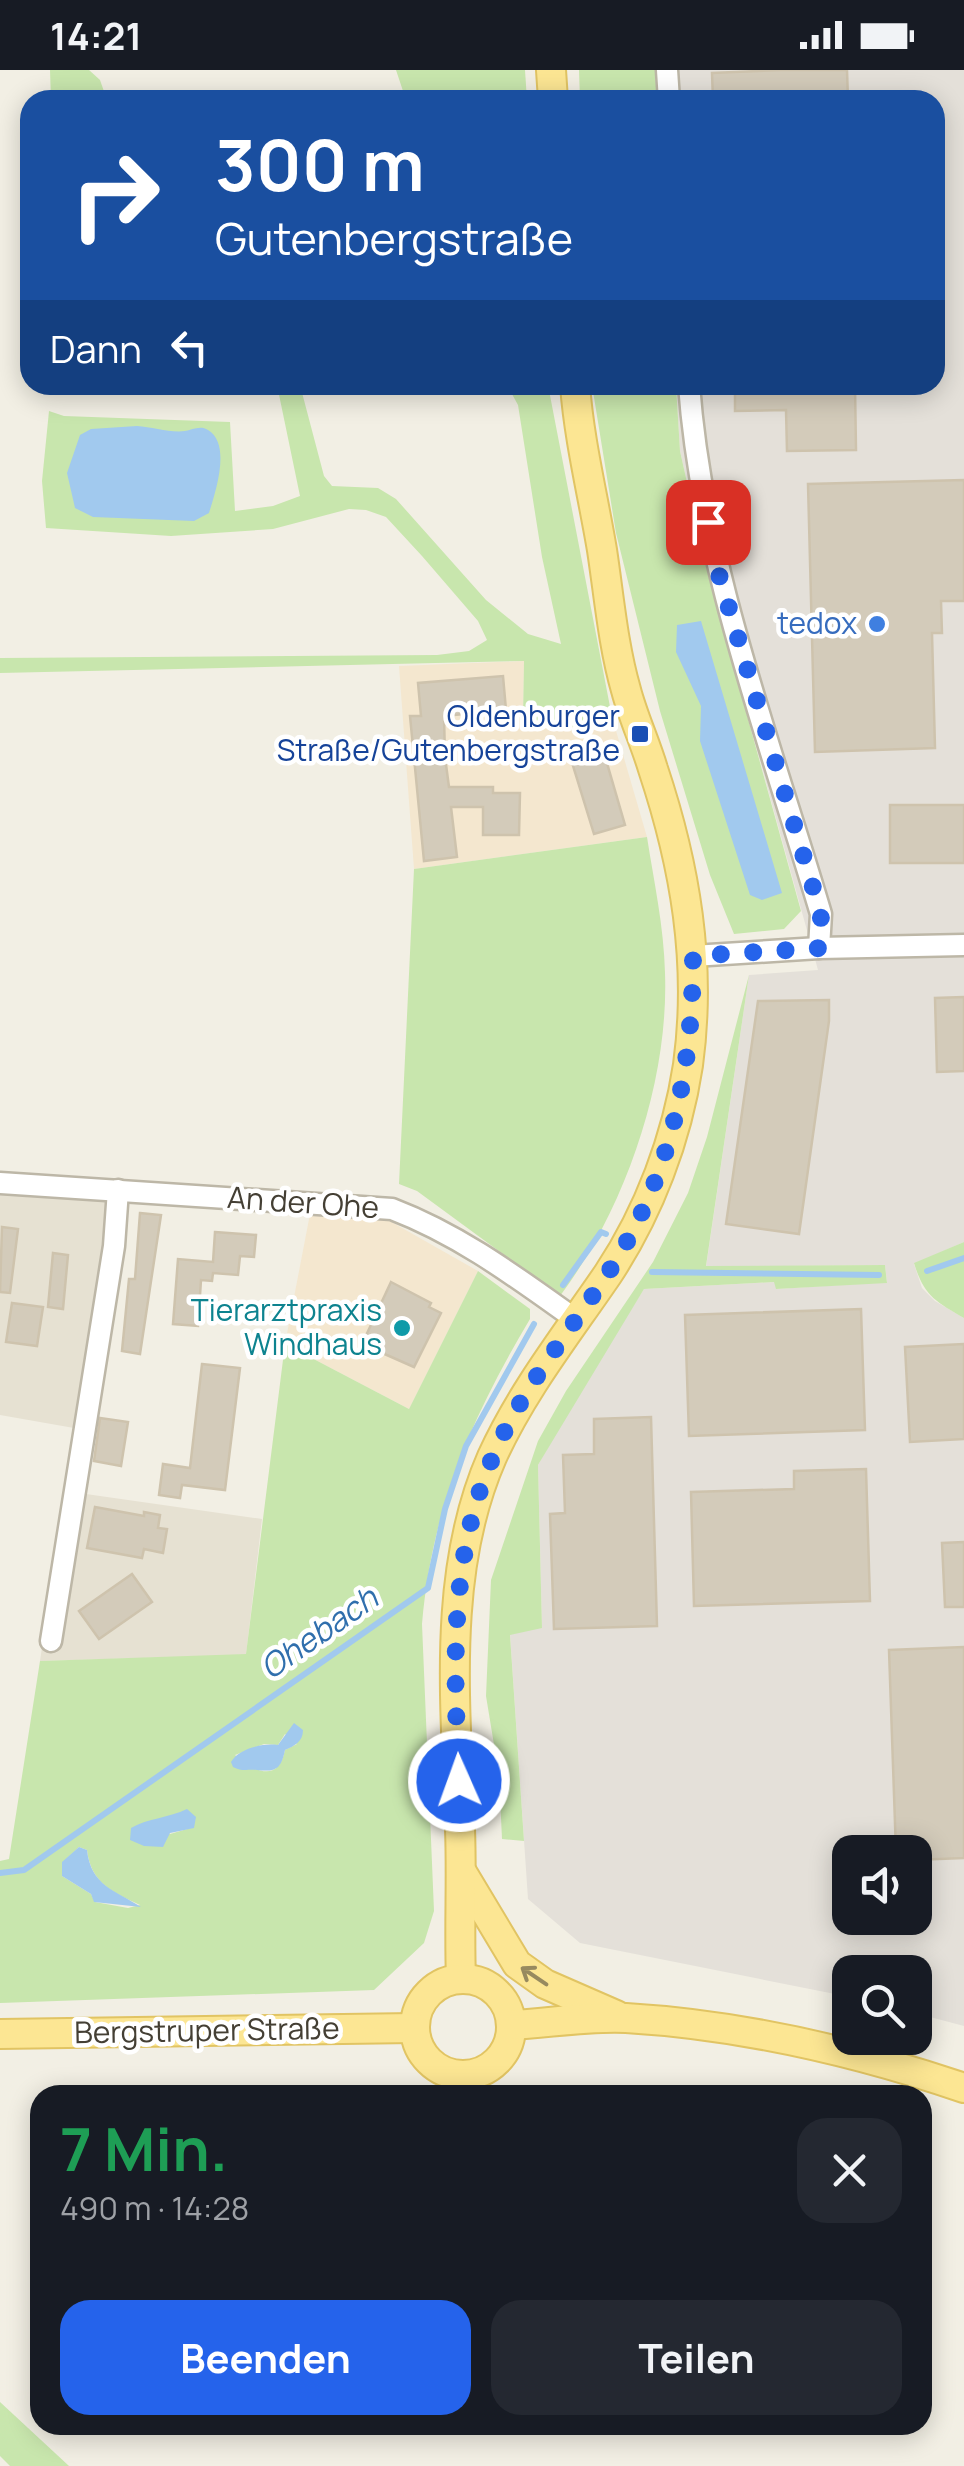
<!DOCTYPE html>
<html lang="de">
<meta charset="utf-8">
<style>
:root{--surface:#171b24;--page:#242831;--text:#f1f3f6;--muted:#9ea1a6;--accent:#2563eb}
body{margin:0;font-family:Manrope,sans-serif;background:var(--page);color:var(--text);height:100vh;display:flex;flex-direction:column;font-size:38px;white-space:nowrap}
*{box-sizing:border-box;margin:0}
p{font-size:32px;color:var(--muted)}
.icon{flex:none;width:55px;height:55px;fill:none;stroke:currentColor;stroke-width:2;stroke-linecap:round;stroke-linejoin:round}
.map{position:relative;flex:1;overflow:hidden}
.drawer{position:absolute;left:30px;top:2015px;width:902px;height:350px;display:flex;flex-direction:column;background:var(--surface);border-radius:30px;box-shadow:0 5px 25px #0003}
.drawer>*{flex:none}
.hud{position:absolute;left:20px;top:20px;width:925px;height:305px;border-radius:30px;box-shadow:0 5px 25px #0003;background:#1a4fa0;color:#fff;overflow:hidden}
.tools{position:absolute;left:832px;top:1765px;display:grid;gap:20px}
.tools a{display:grid;place-items:center;width:100px;height:100px;border-radius:20px;background:var(--surface);box-shadow:0 5px 25px #0003;font-size:50px}
.pin{position:absolute;display:grid;place-items:center;width:85px;height:85px;color:#fff;margin:-42px;border-radius:20px;box-shadow:0 5px 15px #0006}
.me{position:absolute;width:110px;margin:-55px;rotate:358deg;stroke-linejoin:round;filter:drop-shadow(0 0 8px #0008)}
.turn{display:flex;align-items:center;gap:35px;height:210px;padding:0 30px;font-size:45px}
.turn .icon{width:130px;height:130px;stroke-width:2.5}
.turn b{display:block;font-size:70px;line-height:85px}
.then{display:flex;align-items:center;height:95px;padding:0 30px;background:#0003;gap:20px;font-size:38px}
.round{display:grid;place-items:center;flex:none;width:105px;height:105px;border-radius:30px;background:var(--page)}
.overview{display:flex;align-items:center;justify-content:space-between;height:170px;padding:0 30px}
h1{font-size:60px;font-weight:700;line-height:75px;color:#1e9e55}
.button{display:flex;gap:20px;margin-top:auto;padding:20px 30px}
.button a{flex:1;height:115px;border-radius:30px;background:var(--accent);color:#fff;font-size:40px;font-weight:700;line-height:115px;text-align:center}
.button a+a{background:var(--page);color:var(--text)}
.status{display:flex;justify-content:space-between;align-items:center;height:70px;padding:0 50px;background:var(--surface);direction:ltr}
.status svg{height:28px;fill:currentColor}
.map>svg:first-child{display:block}
</style>
<div class="status"><b>14:21</b><svg viewBox="0 0 49 12"><path d="M0 12V9h3v3zM5 12V6h3v6zM10 12V3h3v9zM15 12V0h3v12zM26 1h20v11H26zM47 4h2v5h-2z"/></svg></div>
<div class="map">
<svg width="964" height="2396" viewBox="0 0 964 2396">
<rect width="100%" height="100%" fill="#f2efe4"/>
<g fill="#e6e1d2">
<polygon points="0,1124 106,1127 105,1169 74,1358 0,1345"/>
<polygon points="65,1421 262,1449 246,1585 40,1591"/>
</g>
<g fill="#f4e7cf">
<polygon points="524,591 523,647 573,657 612,647 647,767 414,799 399,596"/>
<polygon points="310,1144 388,1150 478,1201 409,1339 285,1274"/>
</g>
<path fill="#e4e0d9" fill-rule="evenodd" d="M655 0H964V1172L914 1194 922 1218 935 1231 964 1248V1956L915 1943V1902H850V1927L580 1873 528 1829 510 1564 542 1557 538 1395 589 1305 644 1219 775 1212 777 1219 887 1212 885 1195 706 1197 749 905 818 900 705 493 680 381 676 315H935V30H657ZM850 1782H915V1848H850Z"/>
<g fill="#c8e6ad" fill-rule="evenodd">
<polygon points="50,0 89,0 100,10 107,30 51,30"/>
<polygon points="396,0 525,0 527,30 406,30"/>
<polygon points="579,0 655,0 657,30 580,30"/>
<polygon points="277,315 300,315 324,406 332,416 378,418 396,429 486,530 528,564 561,574 542,487 518,335 507,315 548,315 612,647 573,657 537,658 523,647 524,591 0,603 0,588 437,585 469,581 487,570 478,551 422,486 386,447 366,440 349,439 273,459 171,466 46,458 42,411 49,341 64,346 230,352 235,441 273,436 300,426"/>
<polygon points="592,315 676,315 680,381 705,493 801,841 784,859 734,864 710,805 660,641 616,463"/>
<path d="M647 767C654 812 664 857 665 903 669 1012 625 1139 560 1226L417 1121 399 1114 414 799Z"/>
<polygon points="749,905 706,1196 885,1195 887,1213 776,1219 774,1212 644,1219 538,1395 542,1558 510,1565 524,1771 502,1769 499,1705 486,1626 491,1510 538,1371 566,1321 653,1192 688,1123 707,1067"/>
<path d="M964 1172V1248C935 1231 924 1226 914 1193Z"/>
<path d="M478 1201 530 1239V1249C471 1348 432 1438 422 1554L434 1841 424 1873 374 1920 0 1933V1791L9 1789 40 1591 246 1584 285 1274 409 1339ZM285 1664 297 1674 285 1680C278 1714 254 1701 235 1685L264 1674 278 1675ZM174 1746 194 1757 170 1764 149 1752ZM79 1777 87 1780C91 1813 112 1822 140 1835L128 1838 95 1832 91 1824 62 1806 63 1792Z"/>
<polygon points="0,2332 69,2396 10,2396 0,2386"/>
</g>
<g fill="#a1c9ee">
<path d="M160 20C179 24 207 16 218 30H131L138 22Z"/>
<path d="M137 356C152 357 171 363 185 361 192 360 200 355 208 360 232 374 215 423 209 443L194 451 93 447 75 438 67 403 80 365 91 359Z"/>
<polygon points="701,551 782,823 762,830 750,825 700,671 701,636 676,582 677,555"/>
<path d="M294 1653 303 1660C303 1672 294 1676 285 1680 281 1700 275 1702 257 1700 246 1699 243 1702 233 1697L231 1692C239 1678 264 1673 278 1675Z"/>
<path d="M187 1739 196 1747 194 1758 170 1763 163 1777 144 1776 130 1770 131 1758C148 1748 169 1748 187 1739Z"/>
<path d="M79 1777 87 1780C91 1816 115 1820 141 1837L94 1832 91 1824 62 1806V1792Z"/>
</g>
<g fill="none" stroke-linecap="round" stroke-linejoin="round">
<g stroke="#a1c9ee" stroke-width="6">
<polyline points="927,1201 964,1188"/>
<polyline points="652,1202 879,1205"/>
<polyline points="563,1215 601,1162 606,1164"/>
<polyline points="0,1803 24,1800 428,1518 445,1439 466,1376 534,1254"/>
</g>
</g>
<g fill="#d3cbba" stroke="#cec3ad" stroke-width="2.5">
<polygon points="781,0 847,0 848,30 713,30 712,3"/>
<polygon points="735,315 855,315 856,380 787,381 786,340 735,341"/>
<polygon points="964,410 964,531 941,531 942,563 932,563 935,678 815,682 808,414"/>
<polygon points="503,606 506,640 444,646 445,687 449,717 493,717 493,723 520,723 519,765 483,765 483,737 451,737 457,787 424,791 410,646 421,646 418,613"/>
<polygon points="602,676 625,755 594,764 570,686"/>
<rect x="890" y="735" width="74" height="58"/>
<polygon points="964,927 964,1001 937,1002 935,928"/>
<polygon points="829,930 829,951 799,1164 726,1154 758,931"/>
<polygon points="140,1143 161,1145 140,1284 122,1281 129,1209 135,1209"/>
<polygon points="2,1157 18,1159 10,1223 0,1222"/>
<polygon points="215,1162 256,1165 254,1187 240,1186 238,1205 213,1203 212,1211 201,1210 198,1256 173,1254 178,1189 213,1192"/>
<polygon points="53,1183 68,1185 63,1239 48,1237"/>
<polygon points="391,1212 431,1233 429,1237 441,1243 414,1297 362,1274"/>
<polygon points="12,1233 43,1237 37,1276 6,1272"/>
<polygon points="861,1239 865,1360 689,1366 685,1245"/>
<polygon points="964,1274 964,1369 910,1372 905,1277"/>
<polygon points="202,1294 240,1298 225,1420 182,1415 180,1428 159,1425 163,1394 190,1398"/>
<polygon points="651,1347 657,1556 554,1559 550,1444 565,1443 563,1385 594,1384 594,1349"/>
<polygon points="100,1348 128,1352 121,1396 94,1391"/>
<polygon points="866,1399 870,1531 694,1536 691,1422 794,1419 794,1401"/>
<polygon points="95,1437 144,1446 144,1442 160,1445 158,1458 167,1459 163,1483 144,1479 142,1488 87,1478"/>
<polygon points="964,1472 964,1537 945,1537 942,1473"/>
<polygon points="132,1504 152,1532 99,1569 79,1541"/>
<polygon points="964,1577 964,1788 915,1790 915,1782 896,1782 889,1580"/>
</g>
<g fill="none" stroke-linecap="round" stroke-linejoin="round">
<g stroke="#bdb7a7" stroke-width="25">
<g id="minor">
<polyline points="667,0 669,30"/>
<path d="M689 315C702 493 770 672 821 844L819 878"/>
<polyline points="693,886 819,878 964,875"/>
<path d="M0 1113 392 1139C460 1165 516 1207 575 1249"/>
<polyline points="51,1571 114,1176 118,1120"/>
</g>
</g>
<g stroke="#e1c463" stroke-width="32">
<g id="major">
<polyline points="551,0 553,30"/>
<polyline points="463,1804 517,1894 545,1914 616,1945"/>
<path d="M461 1909C459 1859 462 1809 460 1759 456 1636 441 1503 492 1387 522 1321 567 1264 608 1204 649 1142 677 1068 688 995 702 893 685 795 653 699 645 672 633 647 626 620 613 575 609 526 602 480 593 426 579 370 575 315"/>
<circle cx="463" cy="1957" r="48"/>
<path d="M511 1955C549 1953 589 1946 626 1948 742 1955 855 1981 964 2018"/>
<polyline points="0,1964 414,1958"/>
</g>
</g>
<use href="#minor" stroke="#fff" stroke-width="20"/>
<use href="#major" stroke="#fce693" stroke-width="28"/>
</g>
<defs><path id="oneway-shaft" d="M-6 0H5M1.5-3L5.5 0L1.5 3" fill="none" stroke-width="1.6" stroke-linecap="round" stroke-linejoin="round" transform="scale(2.5)"/></defs>
<use stroke="#978a5f" href="#oneway-shaft" transform="translate(534 1906) rotate(-146)"/>
<g fill="none" stroke-linecap="round" stroke-linejoin="round">
<path stroke="#2563eb" stroke-width="18" stroke-dasharray="0 32.4" d="M459 1711C454 1603 448 1491 492 1389 520 1321 568 1264 608 1203 671 1107 693 999 693 886L820 878 821 844 714 488 708 452"/>
</g>
<circle fill="#3f7fe0" stroke="#fff" stroke-width="4" cx="877" cy="554" r="10"/>
<rect fill="#1a4fb4" stroke="#fff" stroke-width="4" x="630" y="654" width="20" height="20" rx="5"/>
<circle fill="#0f9aa8" stroke="#fff" stroke-width="4" cx="402" cy="1258" r="10"/>
<g text-anchor="middle" stroke-width="9" stroke-linejoin="round" paint-order="stroke">
<g font-size="30" fill="#366cbe" stroke="#fff" text-anchor="end">
<text x="857" y="564">tedox</text>
</g>
<g font-size="30" fill="#164399" stroke="#fff" text-anchor="end">
<text x="620" y="657">Oldenburger<tspan x="620" dy="34">Straße/Gutenbergstraße</tspan></text>
</g>
<g font-size="30" fill="#443f34" stroke="#fff">
<text transform="translate(303 1133) rotate(4)" y="10">An der Ohe</text>
<text transform="translate(207 1961) rotate(-1)" y="10">Bergstruper Straße</text>
</g>
<g font-size="30" fill="#0d838f" stroke="#fff" text-anchor="end">
<text x="382" y="1251">Tierarztpraxis<tspan x="382" dy="34">Windhaus</tspan></text>
</g>
<g font-size="32" font-style="italic" fill="#306fad" stroke="#fff">
<text transform="translate(319 1563) rotate(-35)" y="11">Ohebach</text>
</g>
</g>
</svg>
<div class="tools">
<a><svg class="icon" aria-label="sound" viewBox="0 0 24 24"><path d="M4 9h4l5-4v14l-5-4H4zM17 9q2 3 0 6"/></svg></a>
<a><svg class="icon" aria-label="search" viewBox="0 0 24 24"><circle cx="10" cy="10" r="6"/><path d="M15 15l6 6"/></svg></a>
</div>
<div class="pin" style="left:708px;top:452px;background:#d93025"><svg class="icon" aria-label="arrive" viewBox="0 0 24 24"><path d="M6 21V4h12l-3 4 3 4H6"/></svg></div>
<svg class="me" style="left:459px;top:1711px" viewBox="-20 -20 40 40"><circle r="17" fill="#2563eb" stroke="#fff" stroke-width="3"/><path d="M0-11L8 9 0 5-8 9z" fill="#fff"/></svg>
<div class="hud">
<div class="turn"><svg class="icon" aria-label="right" viewBox="0 0 24 24"><path d="M7 20v-9h11M14 6l5 5-5 5"/></svg><div><b>300 m</b>Gutenbergstraße</div></div>
<div class="then">Dann<svg class="icon" aria-label="left" viewBox="0 0 24 24"><path d="M17 20v-9H6M10 6l-5 5 5 5"/></svg></div>
</div>
<section class="drawer">
<div class="overview"><div><h1>7 Min.</h1><p>490 m · 14:28</p></div><a class="round"><svg class="icon" aria-label="close" viewBox="0 0 24 24"><path d="M6 6l12 12M18 6L6 18"/></svg></a></div>
<div class="button"><a>Beenden</a><a>Teilen</a></div>
</section>
</div>
